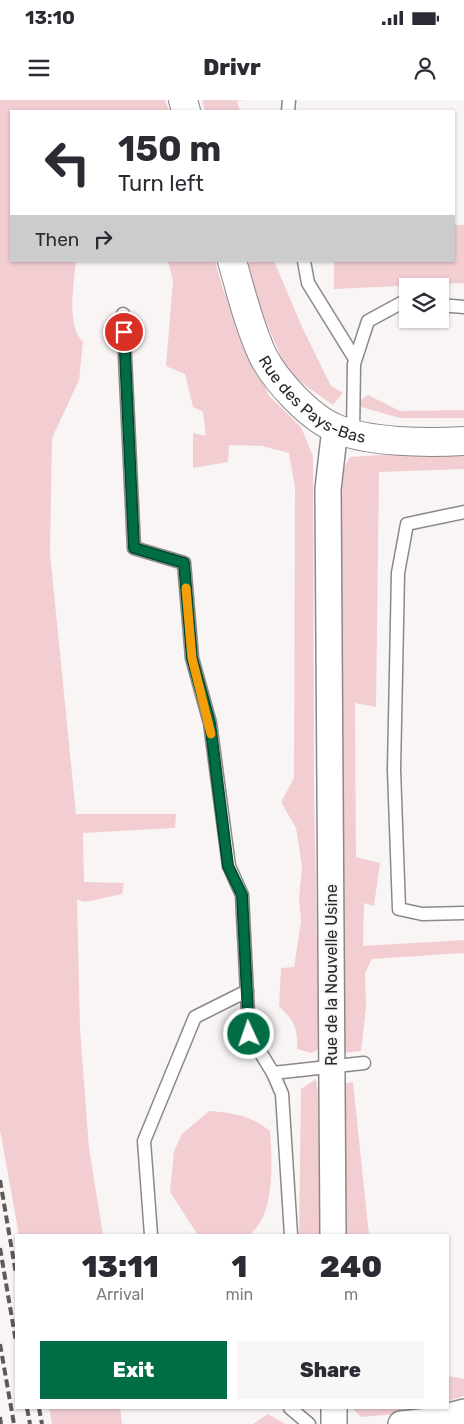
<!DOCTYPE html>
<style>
:root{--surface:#fff;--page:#f7f7f7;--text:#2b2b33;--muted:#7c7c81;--accent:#006d45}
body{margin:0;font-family:Rubik,sans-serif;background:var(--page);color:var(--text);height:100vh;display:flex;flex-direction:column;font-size:19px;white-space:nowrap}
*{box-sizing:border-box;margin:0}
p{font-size:16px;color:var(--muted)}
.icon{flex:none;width:28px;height:28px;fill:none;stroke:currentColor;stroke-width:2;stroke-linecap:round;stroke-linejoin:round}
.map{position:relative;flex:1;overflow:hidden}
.drawer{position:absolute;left:15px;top:1134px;width:434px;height:175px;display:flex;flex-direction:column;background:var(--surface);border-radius:0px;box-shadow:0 1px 4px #0004}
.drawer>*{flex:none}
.top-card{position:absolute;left:10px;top:10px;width:445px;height:152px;border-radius:0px;box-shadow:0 1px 4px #0004;background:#fff;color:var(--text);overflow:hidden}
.fabs{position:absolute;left:399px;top:178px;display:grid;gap:10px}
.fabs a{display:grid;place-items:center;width:50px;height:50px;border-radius:0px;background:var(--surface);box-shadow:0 1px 4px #0004;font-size:25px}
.pin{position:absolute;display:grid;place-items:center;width:42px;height:42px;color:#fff;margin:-21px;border:2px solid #fff;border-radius:50%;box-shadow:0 1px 5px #0007}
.me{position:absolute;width:55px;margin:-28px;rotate:357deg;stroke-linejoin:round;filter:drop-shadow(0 0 4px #0008)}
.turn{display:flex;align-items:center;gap:18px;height:105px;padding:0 25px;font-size:22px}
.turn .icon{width:65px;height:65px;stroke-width:2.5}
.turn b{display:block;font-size:35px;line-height:42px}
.then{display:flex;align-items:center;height:48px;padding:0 25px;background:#0003;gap:10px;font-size:19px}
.eta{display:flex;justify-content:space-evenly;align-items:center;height:85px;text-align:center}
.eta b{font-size:30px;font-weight:800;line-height:35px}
.button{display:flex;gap:10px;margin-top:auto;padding:10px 25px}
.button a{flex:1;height:58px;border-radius:0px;background:var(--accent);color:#fff;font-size:20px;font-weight:800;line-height:58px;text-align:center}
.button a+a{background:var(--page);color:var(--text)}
.status{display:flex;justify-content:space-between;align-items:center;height:35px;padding:0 25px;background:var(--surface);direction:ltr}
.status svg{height:14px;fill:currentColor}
header{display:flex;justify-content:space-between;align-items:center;height:65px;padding:0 25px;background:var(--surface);font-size:22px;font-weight:800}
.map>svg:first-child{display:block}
</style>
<div class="status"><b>13:10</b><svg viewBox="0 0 49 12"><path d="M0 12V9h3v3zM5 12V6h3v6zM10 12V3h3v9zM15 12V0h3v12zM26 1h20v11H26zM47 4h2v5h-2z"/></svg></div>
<header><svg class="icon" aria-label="menu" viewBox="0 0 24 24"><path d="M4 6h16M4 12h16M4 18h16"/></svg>Drivr<svg class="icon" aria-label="person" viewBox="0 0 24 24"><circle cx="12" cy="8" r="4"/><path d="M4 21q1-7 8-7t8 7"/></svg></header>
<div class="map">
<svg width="464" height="1324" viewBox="0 0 464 1324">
<rect width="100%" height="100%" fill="#f9f5f5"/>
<g fill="#f2ced3">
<path d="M0 0H165L169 11H11V161H76C74 183 66 226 83 242L79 280 52 338 50 453 76 714H176L175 728 83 733 84 782 124 783 122 794 85 802 77 800 80 929 89 1048 103 1135H19L0 1030Z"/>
<polygon points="202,0 245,0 237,1 240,11 205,11"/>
<polygon points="454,125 464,125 464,183 334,189 334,161 454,161"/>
<path d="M168 161H215L223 189 269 296 301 327 313 356 314 689 319 949 311 953 297 949C298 927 294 921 279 906L281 868 294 867 301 822 299 798 302 767 296 728 281 702 294 678 295 388 289 353 262 346 229 345 228 362 193 368V333L206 336 203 312 193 307 185 274 166 266 173 181Z"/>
<polygon points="247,161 274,161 303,229 331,286 343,293 333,305 288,273 260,208"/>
<polygon points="368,295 400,311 464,310 464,318 400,318 354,305"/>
<polygon points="439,351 464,355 464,369 379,372 376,607 355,603 356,757 380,763 374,806 364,803 363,846 464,840 464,853 372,859 365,873 366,908 361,951 342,953 337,381 350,357"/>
<polygon points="316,979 321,1013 322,1135 299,1135 301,989"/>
<polygon points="353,982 369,1135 342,1135 337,985"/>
<path d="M209 1011C233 1013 250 1015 270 1031 272 1060 276 1115 249 1135H198L170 1092 174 1051 182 1034Z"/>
<polygon points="448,1276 464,1279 464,1296 448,1301"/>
<polygon points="49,1308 120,1308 122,1324 52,1324"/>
<polygon points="352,1308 423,1308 399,1314 361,1317"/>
<polygon points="268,1314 285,1324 253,1324"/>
</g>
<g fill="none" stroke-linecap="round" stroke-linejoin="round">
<g stroke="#8c8889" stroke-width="15">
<g id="lane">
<polyline points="288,11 289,0"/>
<polyline points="304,161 308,183 355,259"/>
<polyline points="440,205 464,207"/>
<polyline points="123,214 134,448 184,463 192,558 210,623 229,766 242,795 249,934 273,973"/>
<polyline points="353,333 354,264 368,221 403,202 408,203"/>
<polyline points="464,412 407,424 398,473 394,670 399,809 422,814 464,813"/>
<polyline points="151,1135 144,1041 195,917 247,891"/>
<polyline points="291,1135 282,994 273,973 364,963"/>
<polyline points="290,1308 309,1324"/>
</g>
</g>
<g stroke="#8c8889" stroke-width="28">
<g id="street">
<polyline points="333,1135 328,389 335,328"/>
<polyline points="334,1308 334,1324"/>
<polyline points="401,1324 430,1321 464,1312"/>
</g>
</g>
<g stroke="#8c8889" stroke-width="30">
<g id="secondary">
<polyline points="183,0 186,11"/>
<path id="s1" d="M232 161C241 192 249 226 263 256 276 281 309 317 335 328 367 343 429 343 464 341"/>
</g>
</g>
<use href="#lane" stroke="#fff" stroke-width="12"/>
<use href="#street" stroke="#fff" stroke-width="25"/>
<use href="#secondary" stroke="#fff" stroke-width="28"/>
<g stroke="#5c5a5a" stroke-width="4" stroke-dasharray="8 4" stroke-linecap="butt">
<polyline points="0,1080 16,1174"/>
<polyline points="0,1148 16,1242"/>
<polyline points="0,1244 14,1324"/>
<polyline points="27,1308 30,1324"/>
<polyline points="39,1308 42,1324"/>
<polyline points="0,1317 1,1324"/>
</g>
</g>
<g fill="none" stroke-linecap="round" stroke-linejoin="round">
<g stroke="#00472d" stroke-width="12">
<polyline id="route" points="124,232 134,448 184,463 192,558 210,623 228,766 242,795 249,934"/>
</g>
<use href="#route" stroke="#006d45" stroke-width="9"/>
<polyline stroke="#f59e0b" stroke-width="9" points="186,488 192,558 211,634"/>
</g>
<g text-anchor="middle" stroke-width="4" stroke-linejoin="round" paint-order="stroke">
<g font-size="16" fill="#282727" stroke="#f9f5f5">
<text dy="6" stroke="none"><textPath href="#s1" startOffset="168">Rue des Pays-Bas</textPath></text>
<text transform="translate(331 875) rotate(-90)" y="6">Rue de la Nouvelle Usine</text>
</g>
</g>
</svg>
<div class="fabs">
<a><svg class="icon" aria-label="layers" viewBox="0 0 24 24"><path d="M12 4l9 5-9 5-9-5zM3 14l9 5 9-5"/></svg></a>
</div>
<div class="pin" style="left:124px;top:232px;background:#d93025"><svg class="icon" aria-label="arrive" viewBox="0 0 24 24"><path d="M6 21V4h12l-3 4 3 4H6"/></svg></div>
<svg class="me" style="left:249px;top:934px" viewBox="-20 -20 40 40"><circle r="17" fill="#006d45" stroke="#fff" stroke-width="3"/><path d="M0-11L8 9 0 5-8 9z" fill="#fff"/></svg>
<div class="top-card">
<div class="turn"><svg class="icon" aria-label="left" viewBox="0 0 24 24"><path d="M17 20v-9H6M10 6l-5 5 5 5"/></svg><div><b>150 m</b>Turn left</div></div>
<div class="then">Then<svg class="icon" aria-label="right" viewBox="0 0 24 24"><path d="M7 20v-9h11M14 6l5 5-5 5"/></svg></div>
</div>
<section class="drawer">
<div class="eta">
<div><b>13:11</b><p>Arrival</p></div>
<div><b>1</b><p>min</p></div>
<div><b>240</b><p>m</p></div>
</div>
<div class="button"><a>Exit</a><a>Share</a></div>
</section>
</div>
